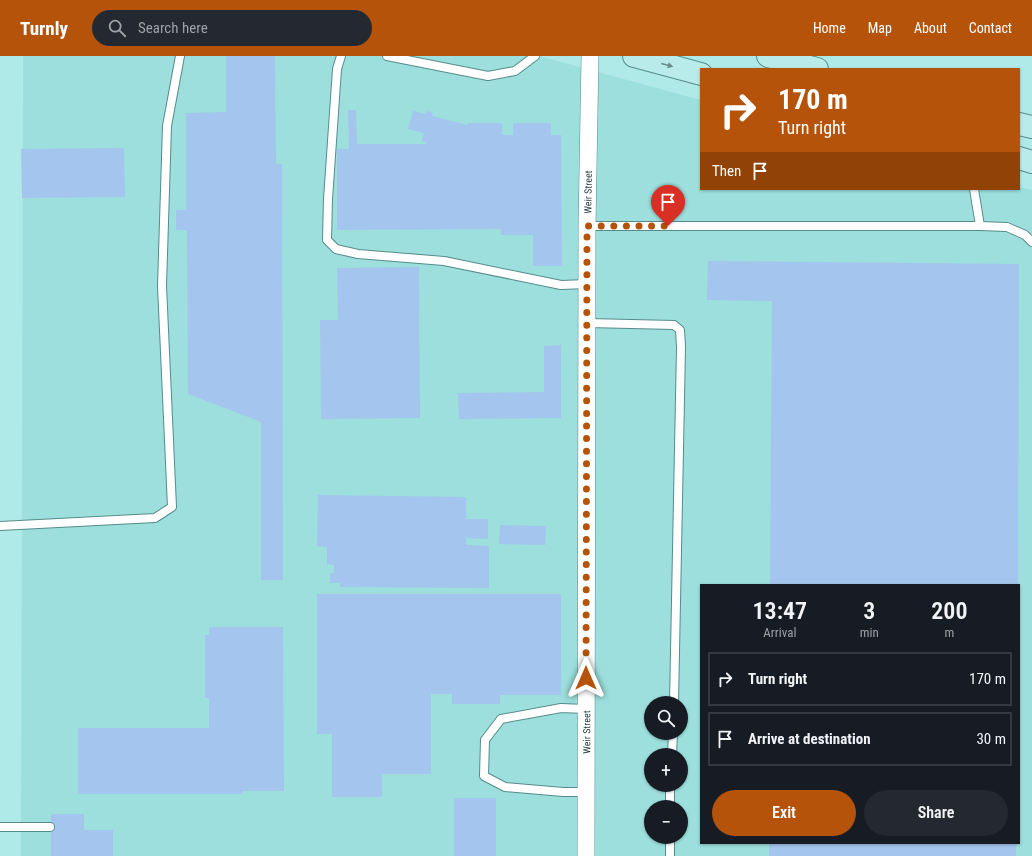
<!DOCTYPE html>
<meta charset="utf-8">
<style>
:root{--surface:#171b24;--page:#242831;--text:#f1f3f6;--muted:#9ea1a6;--line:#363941;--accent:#b45309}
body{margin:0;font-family:"Roboto Condensed",sans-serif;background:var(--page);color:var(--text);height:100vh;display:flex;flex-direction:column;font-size:15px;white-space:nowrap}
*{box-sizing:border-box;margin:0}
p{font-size:13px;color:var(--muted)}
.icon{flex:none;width:22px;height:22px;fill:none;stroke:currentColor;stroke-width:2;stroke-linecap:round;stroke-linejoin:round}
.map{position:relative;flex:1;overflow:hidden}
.drawer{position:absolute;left:700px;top:528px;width:320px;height:260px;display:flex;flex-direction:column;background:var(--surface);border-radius:0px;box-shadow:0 1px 3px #0004}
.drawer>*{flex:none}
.banner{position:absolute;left:700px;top:12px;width:320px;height:122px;border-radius:0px;box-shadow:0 1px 3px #0004;background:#b45309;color:#fff;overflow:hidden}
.fabs{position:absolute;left:644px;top:640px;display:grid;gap:8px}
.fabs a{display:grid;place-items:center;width:44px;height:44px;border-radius:50%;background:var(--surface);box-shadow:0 1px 3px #0004;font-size:20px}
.pin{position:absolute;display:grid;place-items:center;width:34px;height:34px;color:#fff;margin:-41px -17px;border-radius:50% 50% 50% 0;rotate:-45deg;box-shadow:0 0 4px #0007}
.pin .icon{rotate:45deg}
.me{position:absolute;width:44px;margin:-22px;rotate:0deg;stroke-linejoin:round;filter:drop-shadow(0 0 3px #0008)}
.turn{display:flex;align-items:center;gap:14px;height:84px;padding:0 12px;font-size:18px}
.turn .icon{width:52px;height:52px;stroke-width:2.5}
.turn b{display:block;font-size:28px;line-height:34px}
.then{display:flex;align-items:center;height:38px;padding:0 12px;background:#0003;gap:8px;font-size:15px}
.eta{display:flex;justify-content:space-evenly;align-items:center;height:68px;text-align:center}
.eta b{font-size:24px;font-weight:600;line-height:28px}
.action{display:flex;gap:8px;margin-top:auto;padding:8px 12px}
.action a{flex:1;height:46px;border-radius:24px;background:var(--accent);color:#fff;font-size:16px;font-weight:600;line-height:46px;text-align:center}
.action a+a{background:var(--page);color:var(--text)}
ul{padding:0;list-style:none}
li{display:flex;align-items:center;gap:12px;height:54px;margin:0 8px 6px;padding:0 4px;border:2px solid var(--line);border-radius:0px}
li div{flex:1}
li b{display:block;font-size:15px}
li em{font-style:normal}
header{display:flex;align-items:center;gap:24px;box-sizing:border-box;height:56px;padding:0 20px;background:var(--accent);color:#fff}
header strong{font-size:19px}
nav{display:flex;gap:22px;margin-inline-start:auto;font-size:14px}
.search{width:280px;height:36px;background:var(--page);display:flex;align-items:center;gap:10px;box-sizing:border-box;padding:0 14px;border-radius:22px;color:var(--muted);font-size:15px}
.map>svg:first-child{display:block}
</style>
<header>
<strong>Turnly</strong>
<div class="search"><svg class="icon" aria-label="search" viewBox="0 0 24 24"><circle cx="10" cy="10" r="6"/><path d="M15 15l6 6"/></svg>Search here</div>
<nav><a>Home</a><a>Map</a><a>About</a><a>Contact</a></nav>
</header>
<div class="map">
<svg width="1032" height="800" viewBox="0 0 1032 800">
<rect width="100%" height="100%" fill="#b0eae8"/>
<path fill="#9cdfdc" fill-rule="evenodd" d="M23 0H539L701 44V133H1019V131L1032 134V800H21ZM701 529H1019V787H701ZM651 647H681V677H651ZM651 699H681V729H651ZM651 751H681V781H651Z"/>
<g fill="#a4c5ed">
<polygon points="226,0 275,0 276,108 282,108 283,524 261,524 261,366 188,338 187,174 176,174 176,154 186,154 186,57 226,56"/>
<polygon points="348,54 356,54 357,88 426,88 426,86 422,85 424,77 408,73 413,55 425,58 426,55 433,57 432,60 468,69 468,67 502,67 502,79 513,79 513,67 551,67 551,79 561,79 562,210 533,210 533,179 501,179 501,173 337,174 337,93 349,93"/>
<polygon points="124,92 125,141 22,142 21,93"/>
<polygon points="708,205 1019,208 1018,529 770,529 772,245 707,244"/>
<polygon points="419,211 420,362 321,363 320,264 338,264 337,212"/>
<polygon points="561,289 561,362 459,363 458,337 544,336 544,290"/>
<polygon points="318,439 466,441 466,463 488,463 488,483 466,482 466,489 489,490 489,532 340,531 340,527 330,527 330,517 334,517 334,509 327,508 327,491 317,490"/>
<polygon points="500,469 546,470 545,489 499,488"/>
<polygon points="317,538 561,538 561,639 500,639 500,648 452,648 452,638 431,638 431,718 382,718 382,741 332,741 332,678 317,678"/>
<polygon points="209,571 283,571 284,735 242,735 242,738 78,738 78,672 209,672 209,642 205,642 205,579 209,579"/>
<rect x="454" y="742" width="42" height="58"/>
<polygon points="51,758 84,758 84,774 113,774 113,800 51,800"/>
<rect x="769" y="787" width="247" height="13"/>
</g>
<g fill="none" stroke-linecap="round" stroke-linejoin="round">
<g stroke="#558c8b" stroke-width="10">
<g id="service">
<polyline points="341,0 337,13 328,143 327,184 336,193 358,198 444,205 561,229 587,228"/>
<polyline points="387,0 488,20 515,15 535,0"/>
<polyline points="587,170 980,170 974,133"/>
<polyline points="980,170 1007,171 1025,179 1032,186"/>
<polyline points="588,267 674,269 680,274 681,291 674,647"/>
<polyline points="0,470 155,462 172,451 162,230 167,70 180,0"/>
<polyline points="672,699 673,677"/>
<polyline points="586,736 563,736 505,731 484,720 485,684 501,663 561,652 586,653"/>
<polyline points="670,751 670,729"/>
<polyline points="0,771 50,771"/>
<polyline points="670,800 670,781"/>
</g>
</g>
<g stroke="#558c8b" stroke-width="18">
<g id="minor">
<path id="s1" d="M586 800 587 170 590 0"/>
</g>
</g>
<g stroke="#558c8b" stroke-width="24">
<g id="secondary">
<polyline points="634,0 701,18"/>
<polyline points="768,0 817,13"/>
<polyline points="1019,68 1032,71"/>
<polyline points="1019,102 1032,106"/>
</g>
</g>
<use href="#service" stroke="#fff" stroke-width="8"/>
<use href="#minor" stroke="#fff" stroke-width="17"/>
<use href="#secondary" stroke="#b9ebea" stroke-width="22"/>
</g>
<defs><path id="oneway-solid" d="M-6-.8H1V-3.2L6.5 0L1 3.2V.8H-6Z"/></defs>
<use fill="#698c8b" href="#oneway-solid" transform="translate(667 9) rotate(15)"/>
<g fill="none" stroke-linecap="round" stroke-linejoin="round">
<polyline stroke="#b45309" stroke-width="7" stroke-dasharray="0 12.6" points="586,622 587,170 668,170"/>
</g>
<g text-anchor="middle" stroke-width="3.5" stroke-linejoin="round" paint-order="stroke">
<g font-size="10" fill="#273e3d" stroke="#fefefe">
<text dy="4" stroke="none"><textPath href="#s1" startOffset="664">Weir Street</textPath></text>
<text dy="4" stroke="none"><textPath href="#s1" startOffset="124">Weir Street</textPath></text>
</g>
</g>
</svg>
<div class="fabs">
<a><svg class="icon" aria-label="search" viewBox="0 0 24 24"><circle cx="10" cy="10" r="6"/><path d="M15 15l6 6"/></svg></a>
<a>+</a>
<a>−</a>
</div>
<div class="pin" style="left:668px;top:170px;background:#d93025"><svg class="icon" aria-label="arrive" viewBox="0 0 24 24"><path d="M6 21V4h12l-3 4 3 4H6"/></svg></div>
<svg class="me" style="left:586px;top:622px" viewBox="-20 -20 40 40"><path d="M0-17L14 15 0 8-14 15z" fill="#b45309" stroke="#fff" stroke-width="4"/></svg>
<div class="banner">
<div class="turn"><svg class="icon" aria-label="right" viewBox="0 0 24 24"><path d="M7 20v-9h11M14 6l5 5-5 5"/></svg><div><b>170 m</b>Turn right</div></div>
<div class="then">Then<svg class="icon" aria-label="arrive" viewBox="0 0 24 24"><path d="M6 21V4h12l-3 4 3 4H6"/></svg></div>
</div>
<section class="drawer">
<div class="eta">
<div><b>13:47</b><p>Arrival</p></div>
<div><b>3</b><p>min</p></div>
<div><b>200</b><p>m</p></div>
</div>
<ul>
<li><svg class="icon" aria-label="right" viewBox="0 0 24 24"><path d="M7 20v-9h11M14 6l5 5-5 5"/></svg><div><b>Turn right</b></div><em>170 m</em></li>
<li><svg class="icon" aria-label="arrive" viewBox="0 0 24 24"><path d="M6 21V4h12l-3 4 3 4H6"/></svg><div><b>Arrive at destination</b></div><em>30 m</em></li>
</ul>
<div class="action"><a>Exit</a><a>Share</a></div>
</section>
</div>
